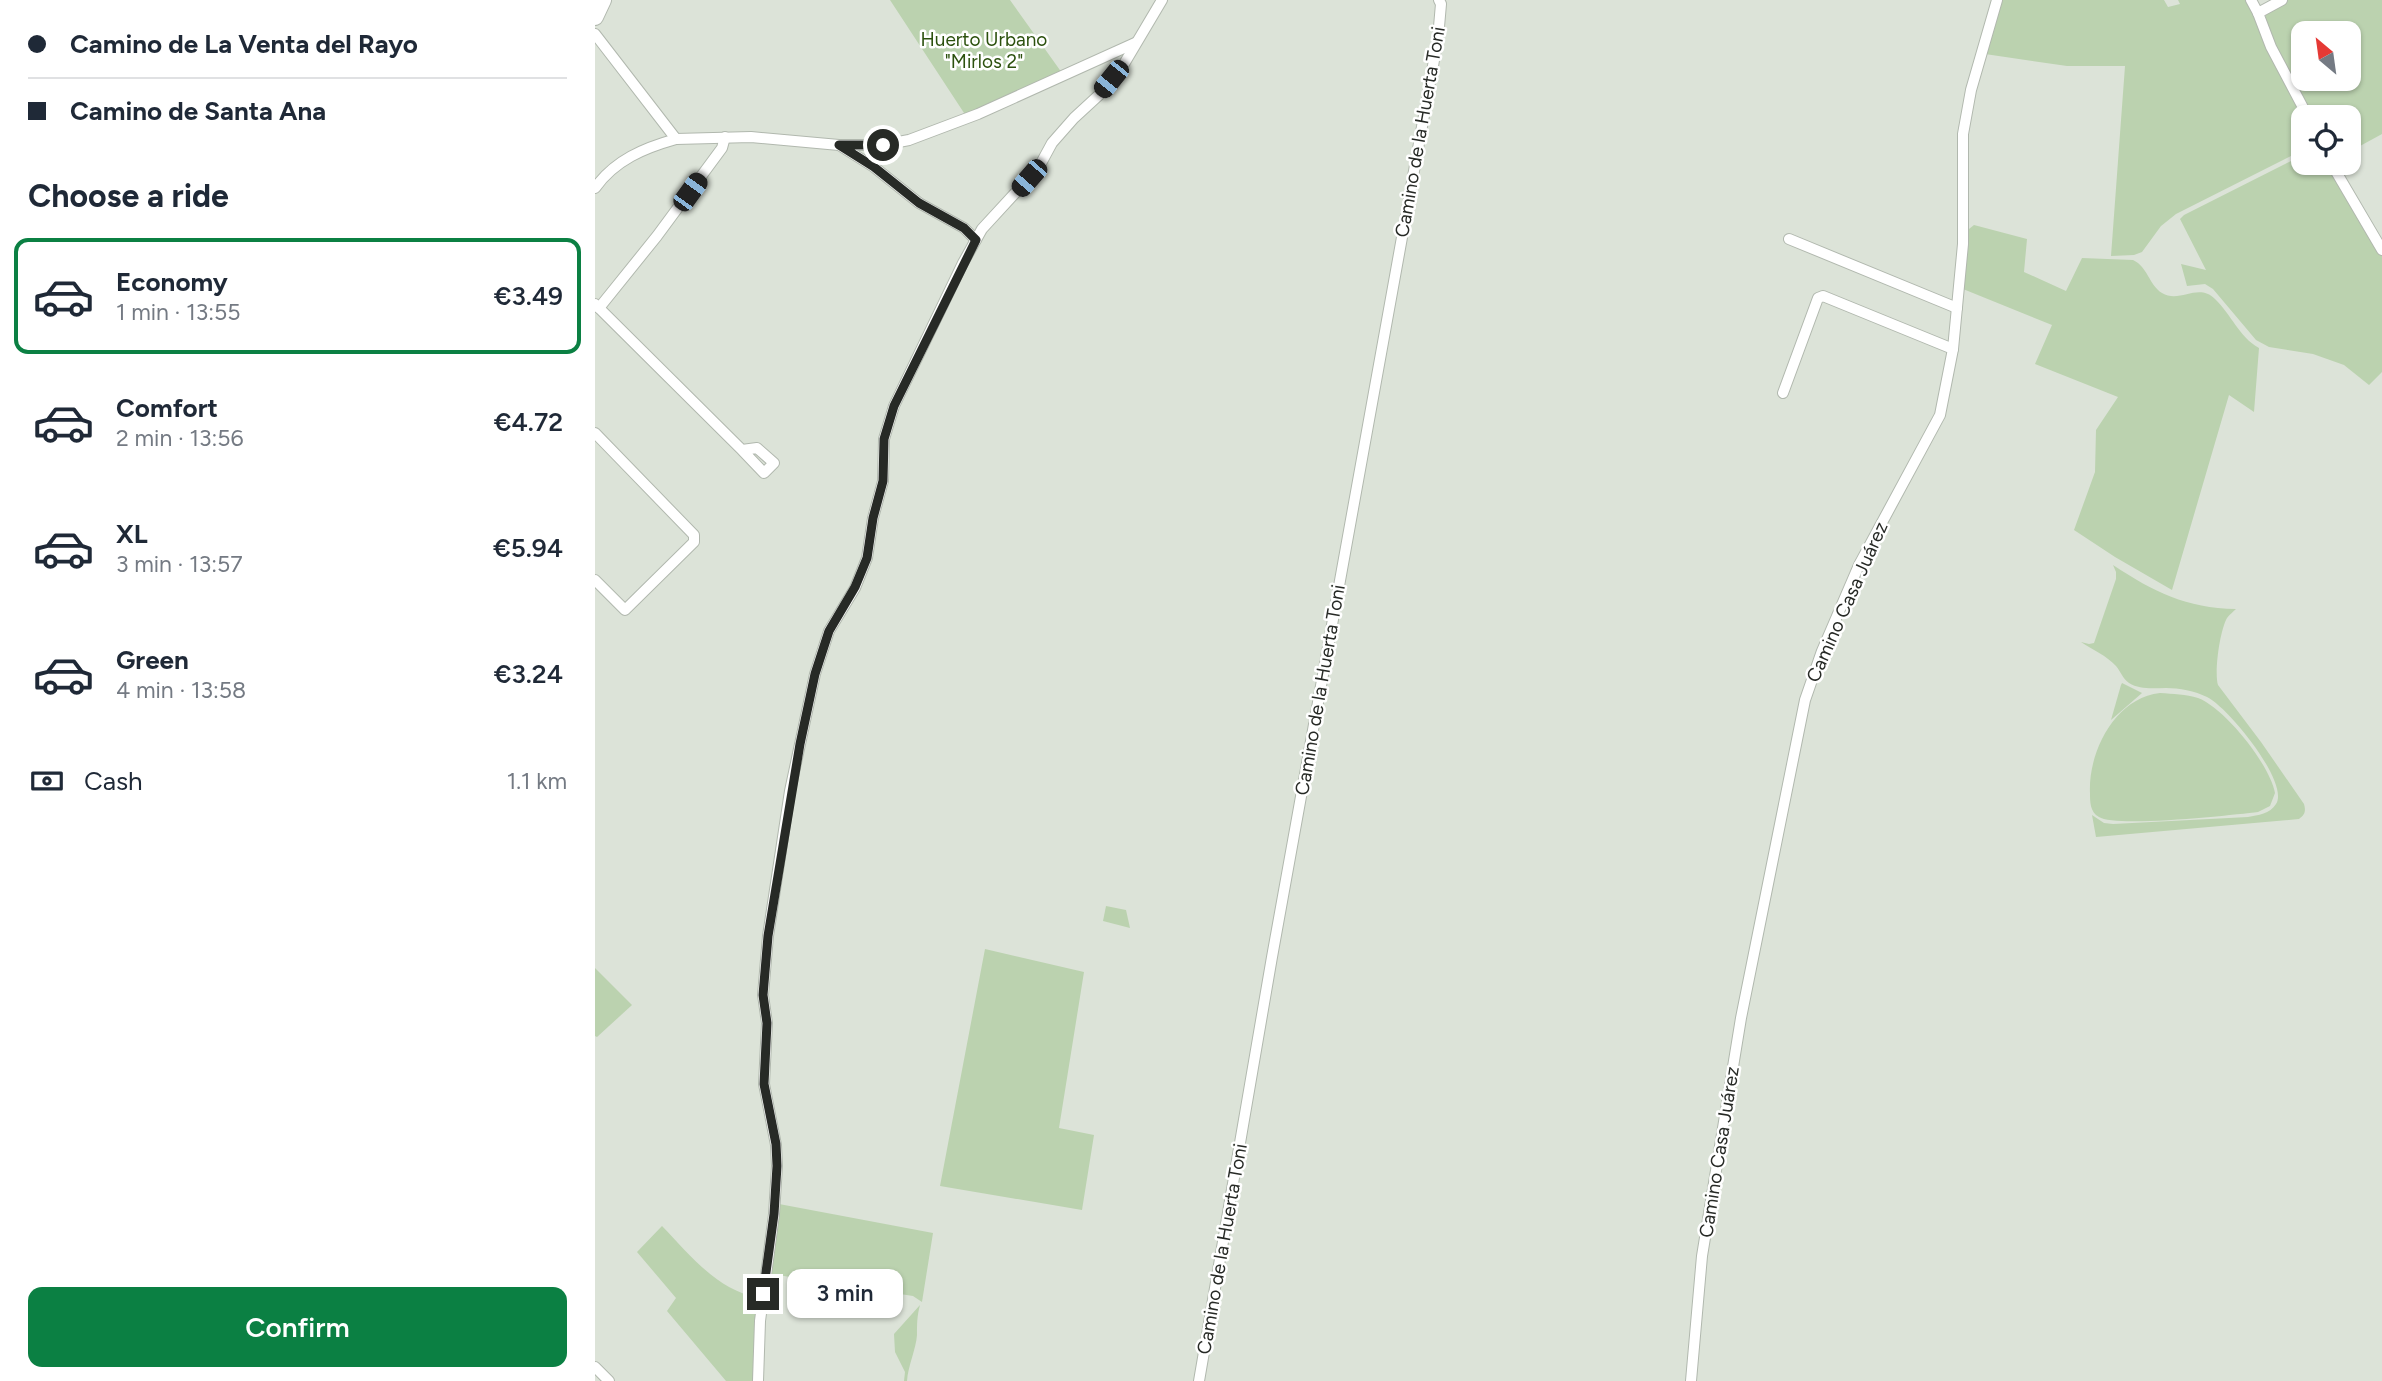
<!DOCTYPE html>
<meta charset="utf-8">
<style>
:root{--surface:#fff;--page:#f6f6f7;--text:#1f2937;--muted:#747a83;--line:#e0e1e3;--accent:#0b8043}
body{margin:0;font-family:Figtree,sans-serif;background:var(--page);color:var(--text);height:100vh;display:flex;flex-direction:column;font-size:26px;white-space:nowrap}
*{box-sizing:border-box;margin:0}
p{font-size:23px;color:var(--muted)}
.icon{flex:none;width:38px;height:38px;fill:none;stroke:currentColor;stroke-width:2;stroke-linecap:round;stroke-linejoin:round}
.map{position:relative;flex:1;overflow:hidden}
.side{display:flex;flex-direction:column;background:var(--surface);width:595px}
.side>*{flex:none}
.guide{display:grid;align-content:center;height:154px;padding:0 28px;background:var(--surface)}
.needle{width:46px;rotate:331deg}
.controls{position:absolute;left:1696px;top:21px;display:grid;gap:14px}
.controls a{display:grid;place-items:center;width:70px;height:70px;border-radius:14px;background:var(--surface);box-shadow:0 2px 5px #0004;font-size:35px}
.end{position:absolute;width:32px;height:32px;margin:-16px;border:9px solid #272a26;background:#fff;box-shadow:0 0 0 4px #fff}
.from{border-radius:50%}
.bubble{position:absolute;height:49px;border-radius:14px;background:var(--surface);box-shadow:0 2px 5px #0004;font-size:23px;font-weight:600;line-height:49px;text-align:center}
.car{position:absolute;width:21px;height:42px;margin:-21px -10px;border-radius:9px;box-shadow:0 0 5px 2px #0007;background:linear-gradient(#222 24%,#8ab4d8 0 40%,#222 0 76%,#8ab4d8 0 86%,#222 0)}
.guide b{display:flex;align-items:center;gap:24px;height:66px;font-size:26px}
.guide b+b{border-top:2px solid var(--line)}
.guide i{width:18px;height:18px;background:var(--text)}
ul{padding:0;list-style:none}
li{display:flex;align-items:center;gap:21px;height:116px;margin:0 14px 10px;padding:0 14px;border:4px solid transparent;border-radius:14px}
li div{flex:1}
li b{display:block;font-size:26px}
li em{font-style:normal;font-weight:600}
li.active{border-color:var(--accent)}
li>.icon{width:63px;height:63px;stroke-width:1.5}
h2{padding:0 28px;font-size:32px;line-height:84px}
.pay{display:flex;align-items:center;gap:18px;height:77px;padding:0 28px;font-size:26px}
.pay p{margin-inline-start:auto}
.cta{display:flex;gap:14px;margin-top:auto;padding:14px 28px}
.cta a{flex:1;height:80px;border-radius:14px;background:var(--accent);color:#fff;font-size:28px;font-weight:600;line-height:80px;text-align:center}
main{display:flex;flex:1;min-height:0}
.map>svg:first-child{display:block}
.green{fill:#bbd2af;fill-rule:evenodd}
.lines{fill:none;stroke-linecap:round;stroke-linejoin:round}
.minor-casing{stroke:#b1b8ae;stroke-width:12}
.trunk-casing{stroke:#b1b8ae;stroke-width:18}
.minor{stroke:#fff;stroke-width:10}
.trunk{stroke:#fff;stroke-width:16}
.route{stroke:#272a26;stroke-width:9}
.labels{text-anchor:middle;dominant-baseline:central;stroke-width:5;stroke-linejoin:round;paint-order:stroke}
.park-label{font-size:19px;fill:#2c510e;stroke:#fff}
.street-label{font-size:19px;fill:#272a26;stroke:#fff}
</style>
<main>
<section class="side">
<div class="guide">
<b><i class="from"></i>Camino de La Venta del Rayo</b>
<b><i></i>Camino de Santa Ana</b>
</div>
<h2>Choose a ride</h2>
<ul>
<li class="active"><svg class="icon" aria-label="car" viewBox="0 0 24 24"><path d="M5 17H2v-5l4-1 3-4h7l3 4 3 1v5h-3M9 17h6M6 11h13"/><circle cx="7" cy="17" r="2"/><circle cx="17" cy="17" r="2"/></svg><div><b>Economy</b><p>1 min · 13:55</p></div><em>€3.49</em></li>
<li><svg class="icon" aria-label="car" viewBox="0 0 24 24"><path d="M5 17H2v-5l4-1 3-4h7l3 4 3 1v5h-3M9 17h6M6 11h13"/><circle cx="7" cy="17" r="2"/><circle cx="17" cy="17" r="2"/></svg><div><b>Comfort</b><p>2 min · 13:56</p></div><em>€4.72</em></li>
<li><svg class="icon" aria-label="car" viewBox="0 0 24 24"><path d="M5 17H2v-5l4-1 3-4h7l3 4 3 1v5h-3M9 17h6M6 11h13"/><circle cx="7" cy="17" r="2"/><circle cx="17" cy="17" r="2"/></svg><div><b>XL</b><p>3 min · 13:57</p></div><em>€5.94</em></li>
<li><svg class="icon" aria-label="car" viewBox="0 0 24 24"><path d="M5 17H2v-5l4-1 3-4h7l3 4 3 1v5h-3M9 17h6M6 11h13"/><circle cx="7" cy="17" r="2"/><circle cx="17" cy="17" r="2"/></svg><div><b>Green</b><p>4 min · 13:58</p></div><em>€3.24</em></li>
</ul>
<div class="pay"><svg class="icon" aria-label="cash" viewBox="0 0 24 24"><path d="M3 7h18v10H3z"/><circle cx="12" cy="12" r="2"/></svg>Cash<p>1.1 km</p></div>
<div class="cta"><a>Confirm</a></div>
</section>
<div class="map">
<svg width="1787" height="1381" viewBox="0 0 1787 1381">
<rect width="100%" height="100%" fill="#dce3d8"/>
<g class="green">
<polygon points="295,0 415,0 467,73 410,96 371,116"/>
<polygon points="1406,0 1569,0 1573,7 1585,4 1583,0 1650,0 1661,16 1660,18 1665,32 1708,117 1708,150 1581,214 1566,226 1547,252 1539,255 1516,256 1530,66 1472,66 1390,54"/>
<path d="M 1692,0 L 1787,0 L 1787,134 L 1754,152 L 1754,117 L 1716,117 L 1669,24 L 1672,11 ZM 1708,33 L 1754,33 L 1754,79 L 1708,79 Z"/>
<polygon points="1708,155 1708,163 1733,163 1777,243 1787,256 1787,372 1774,385 1749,365 1718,354 1674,347 1661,340 1618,289 1610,284 1592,286 1586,264 1611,270 1585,219 1589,215"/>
<path d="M 1379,225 L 1432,239 L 1429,272 L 1471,291 L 1487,258 L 1538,260 C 1553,267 1554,285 1567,293 C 1585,304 1603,282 1620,299 C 1636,314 1644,337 1664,348 L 1659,412 L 1634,395 L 1577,590 L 1520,557 L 1479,530 L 1500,472 L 1501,430 L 1523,397 L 1440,364 L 1457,325 L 1368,289 L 1374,229 Z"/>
<path d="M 1518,565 C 1559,592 1591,608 1641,609 C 1638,612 1635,614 1632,618 C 1625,630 1619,672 1623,685 L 1666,742 L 1709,804 C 1711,811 1710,815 1704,819 L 1501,837 L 1497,815 L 1509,823 L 1518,824 L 1653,817 C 1663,815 1675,814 1681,804 C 1695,783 1633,707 1612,697 C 1600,691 1584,688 1571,688 C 1559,688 1545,690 1534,683 C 1528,679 1526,672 1521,666 C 1512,656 1498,650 1486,642 L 1494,644 L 1499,643 L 1521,579 L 1521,572 Z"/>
<polygon points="1527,683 1547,693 1516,720 1526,685"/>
<path d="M 1565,693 C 1578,694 1591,694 1603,698 C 1630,708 1675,765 1680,793 L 1675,806 L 1663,812 C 1638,815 1520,828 1504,817 C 1495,812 1495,802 1495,793 C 1493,752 1520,698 1565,693 Z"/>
<polygon points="511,906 531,910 535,928 508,921"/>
<polygon points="390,949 489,972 464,1128 499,1135 487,1210 345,1186"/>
<polygon points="0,968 37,1005 2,1037 0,1036"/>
<polygon points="184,1204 338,1233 327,1302 318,1296 176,1274"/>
<path d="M 67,1226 C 95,1255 121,1289 163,1298 L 159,1381 L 131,1381 L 72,1311 L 81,1298 L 42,1252 Z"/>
<path d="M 325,1305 C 322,1316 322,1324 322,1335 C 321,1349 313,1366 312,1381 L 309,1381 L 310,1372 L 300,1352 L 299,1334 Z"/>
</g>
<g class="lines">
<defs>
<g id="minor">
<polyline points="1656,0 1663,13 1676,47 1713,117"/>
<polyline points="1663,13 1687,0"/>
<polyline points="0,34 81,139 156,137 244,145 288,145 314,140 383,114 540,43"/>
<polyline points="244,145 279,167 324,203 369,228 381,240"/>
<polyline points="1736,163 1787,250"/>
<path d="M 0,188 C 20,160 49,148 81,139"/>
<polyline points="1194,239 1362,308"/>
<polyline points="0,304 147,450 169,473 179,463 162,448 147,450"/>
<polyline points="4,308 62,236 127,148 130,137"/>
<polyline points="1188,393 1223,298 1228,296 1358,349"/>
<polyline points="0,433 99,535 99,542 30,610 0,580"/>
<polyline points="0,1367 14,1381"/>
<polyline points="163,1381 165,1321 179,1214 182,1166 181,1145 169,1084 172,1023 168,995 173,936 195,791 220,674 234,631 260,588 272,558 278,518 288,481 289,439 299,406 368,263 387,229 444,167 457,143 479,118 504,95 529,64 567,0"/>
<polyline points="604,1381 677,957 843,38 846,4 844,0"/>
<polyline points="1096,1381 1107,1256 1146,1018 1210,700 1227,651 1264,565 1345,415 1358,349 1368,244 1368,134 1376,90 1402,0"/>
</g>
<polyline id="trunk" points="0,17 8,0"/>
</defs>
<use href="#minor" class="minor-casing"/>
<use href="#trunk" class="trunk-casing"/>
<use href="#minor" class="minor"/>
<use href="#trunk" class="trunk"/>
</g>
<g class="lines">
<polyline class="route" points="168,1294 179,1214 182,1166 181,1144 169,1084 172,1023 168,995 173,936 205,744 220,674 234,631 260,587 272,558 278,518 288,481 289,439 299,406 381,240 369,228 324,203 279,167 244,145 288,145"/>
</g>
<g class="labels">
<g class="park-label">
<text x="389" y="39">Huerto Urbano<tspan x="389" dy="22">"Mirlos 2"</tspan></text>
</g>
<g class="street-label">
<text transform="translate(825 132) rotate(-80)">Camino de la Huerta Toni</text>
<text transform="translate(1252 602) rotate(-66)">Camino Casa Juárez</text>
<text transform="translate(725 690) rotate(-80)">Camino de la Huerta Toni</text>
<text transform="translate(1124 1152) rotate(-81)">Camino Casa Juárez</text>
<text transform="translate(627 1249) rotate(-80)">Camino de la Huerta Toni</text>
</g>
</g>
</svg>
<div class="controls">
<a><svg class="needle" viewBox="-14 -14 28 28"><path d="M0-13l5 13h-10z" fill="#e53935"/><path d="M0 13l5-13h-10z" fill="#747a83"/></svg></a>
<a><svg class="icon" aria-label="locate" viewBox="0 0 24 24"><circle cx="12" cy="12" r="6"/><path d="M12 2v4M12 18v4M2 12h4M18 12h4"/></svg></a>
</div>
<i class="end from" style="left:288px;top:145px"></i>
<i class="end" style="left:168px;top:1294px"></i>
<div class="bubble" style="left:192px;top:1269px;width:116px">3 min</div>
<i class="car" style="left:516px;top:79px;rotate:219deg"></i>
<i class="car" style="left:434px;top:178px;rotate:221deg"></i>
<i class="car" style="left:95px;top:192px;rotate:36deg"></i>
</div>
</main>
